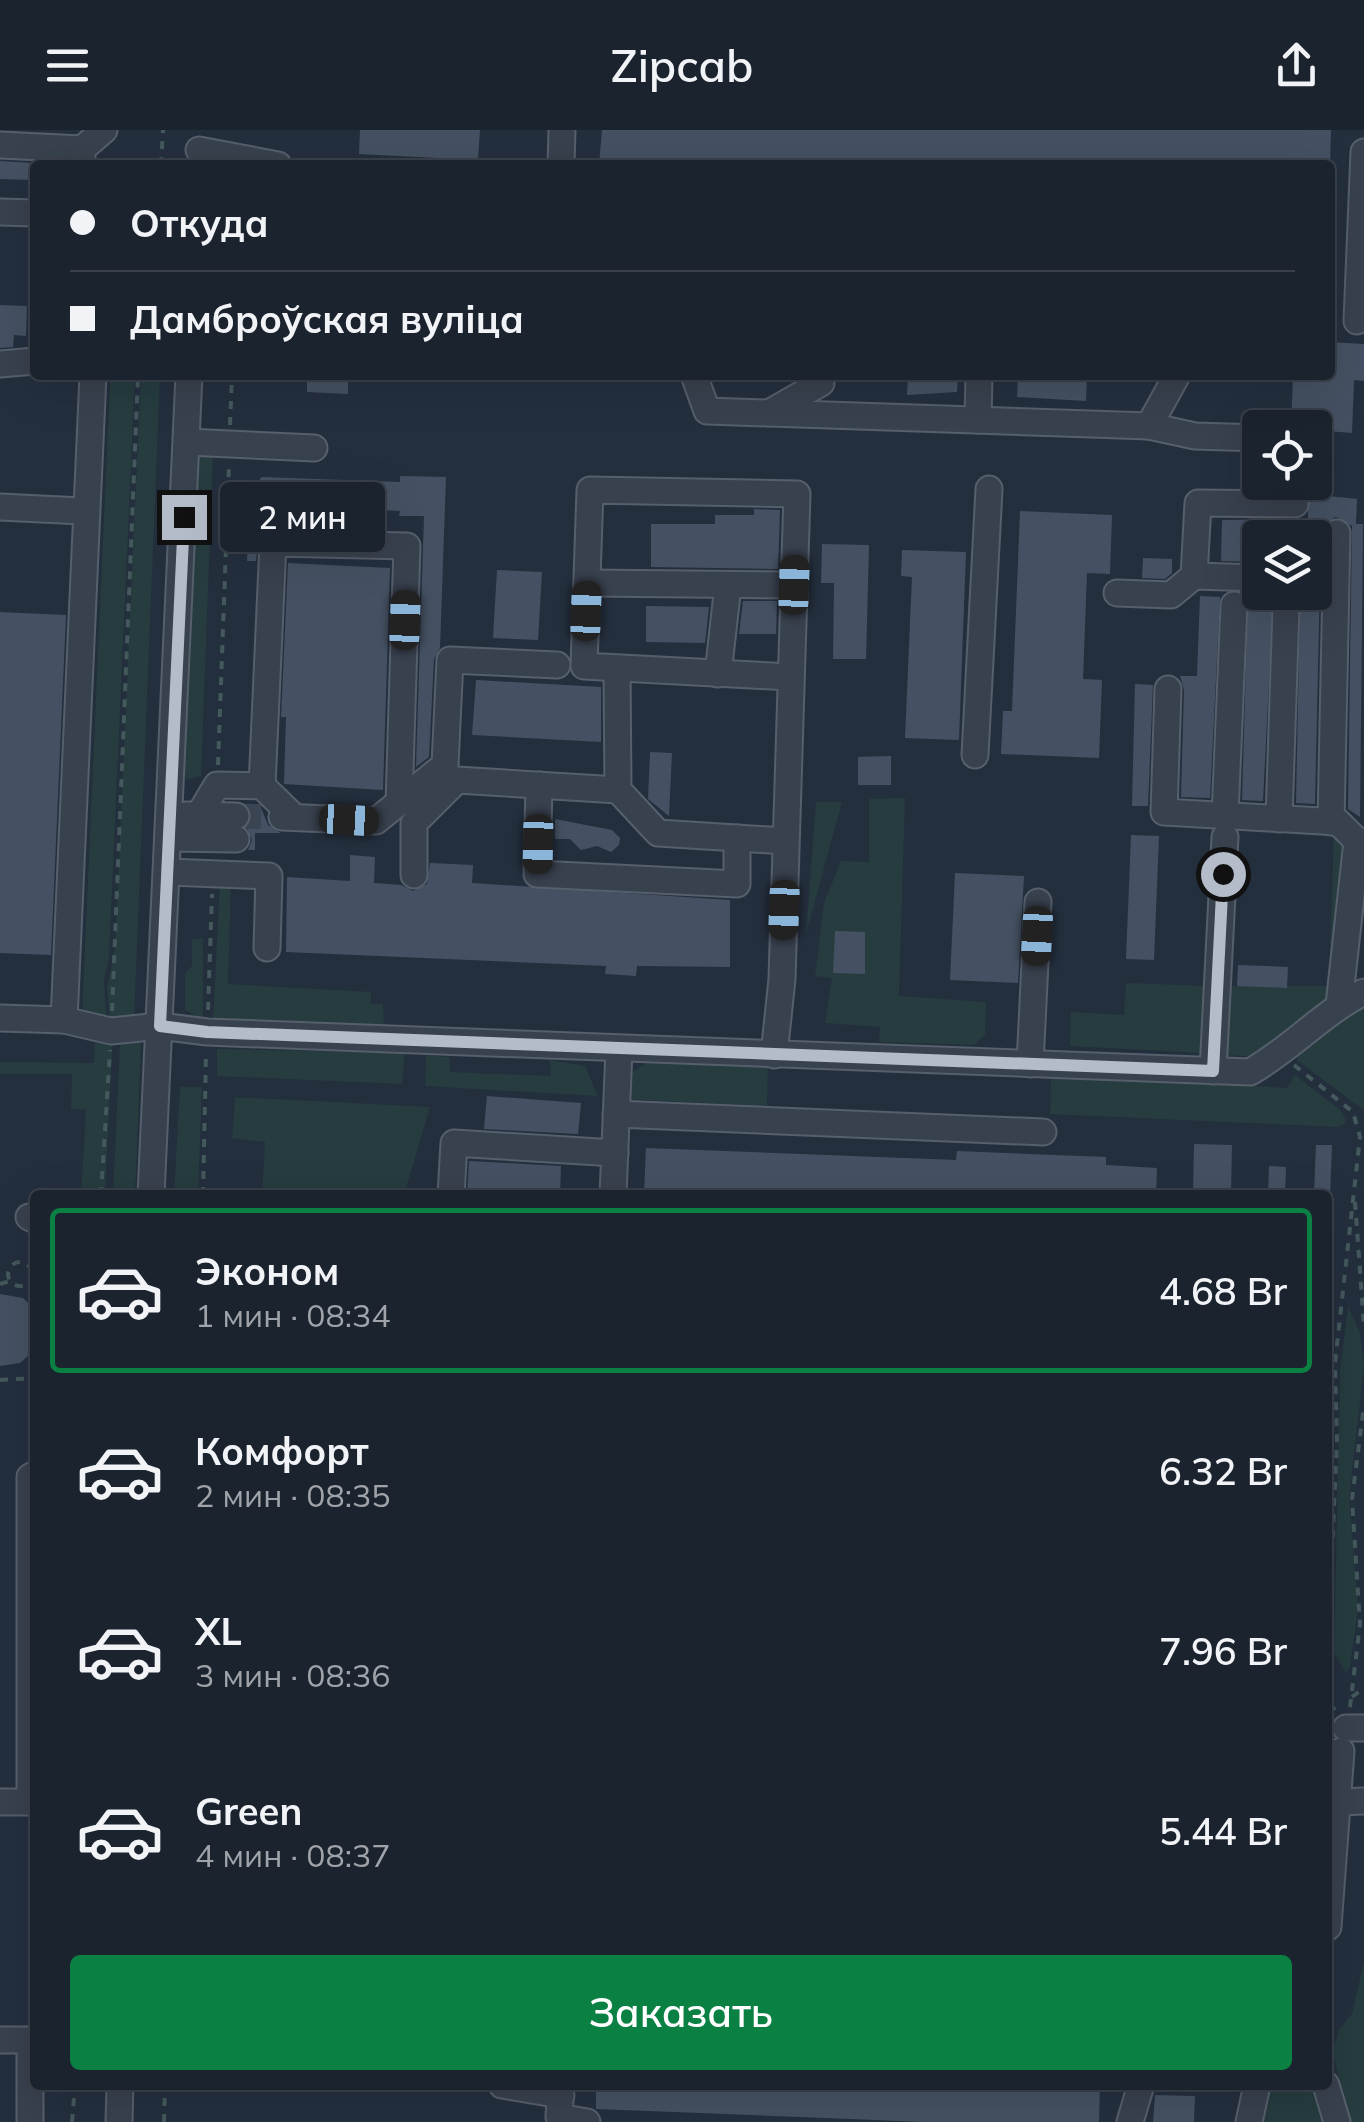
<!DOCTYPE html>
<html lang="ru">
<meta charset="utf-8">
<style>
:root{--surface:#1b232e;--page:#282f3a;--text:#f1f3f6;--muted:#a0a4aa;--line:#39404a;--accent:#0b8043}
body{margin:0;font-family:Mulish,sans-serif;background:var(--page);color:var(--text);height:100vh;display:flex;flex-direction:column;font-size:38px;white-space:nowrap}
*{box-sizing:border-box;margin:0}
p{font-size:32px;color:var(--muted)}
.icon{flex:none;width:55px;height:55px;fill:none;stroke:currentColor;stroke-width:2;stroke-linecap:round;stroke-linejoin:round}
.map{position:relative;flex:1;overflow:hidden}
.sheet{position:absolute;left:30px;top:1060px;width:1302px;height:900px;display:flex;flex-direction:column;background:var(--surface);border-radius:10px;box-shadow:0 10px 40px #0002,0 0 0 2px var(--line)}
.sheet>*{flex:none}
.banner{position:absolute;left:30px;top:30px;width:1305px;height:220px;border-radius:10px;box-shadow:0 10px 40px #0002,0 0 0 2px var(--line);display:grid;align-content:center;height:220px;padding:0 40px;background:var(--surface)}
.controls{position:absolute;left:1242px;top:280px;display:grid;gap:20px}
.controls a{display:grid;place-items:center;width:90px;height:90px;border-radius:10px;background:var(--surface);box-shadow:0 10px 40px #0002,0 0 0 2px var(--line);font-size:50px}
.end{position:absolute;width:45px;height:45px;margin:-22px;border:12px solid #b4bcc9;background:#111;box-shadow:0 0 0 5px #111}
.from{border-radius:50%}
.bubble{position:absolute;height:70px;border-radius:10px;background:var(--surface);box-shadow:0 10px 40px #0002,0 0 0 2px var(--line);font-size:32px;font-weight:600;line-height:70px;text-align:center}
.car{position:absolute;width:30px;height:60px;margin:-30px -15px;border-radius:12px;box-shadow:0 0 8px 2px #0007;background:linear-gradient(#222 24%,#8ab4d8 0 40%,#222 0 76%,#8ab4d8 0 86%,#222 0)}
.banner b{display:flex;align-items:center;gap:35px;height:95px;font-size:38px}
.banner b+b{border-top:2px solid var(--line)}
.banner i{width:25px;height:25px;background:var(--text)}
ul{padding:18px 0 0;list-style:none}
li{display:flex;align-items:center;gap:30px;height:165px;margin:0 20px 15px;padding:0 20px;border:5px solid transparent;border-radius:10px}
li div{flex:1}
li b{display:block;font-size:38px}
li em{font-style:normal;font-weight:600}
li.on{border-color:var(--accent)}
li>.icon{width:90px;height:90px;stroke-width:1.5}
.primary-button{display:flex;gap:20px;margin-top:auto;padding:20px 40px}
.primary-button a{flex:1;height:115px;border-radius:10px;background:var(--accent);color:#fff;font-size:40px;font-weight:600;line-height:115px;text-align:center}
header{display:flex;justify-content:space-between;align-items:center;height:130px;padding:0 40px;background:var(--surface);font-size:45px;font-weight:600}
.map>svg:first-child{display:block}
.green{fill:#263c3f}
.building{fill:#455162}
.lines{fill:none;stroke-linecap:round;stroke-linejoin:round}
.minor-tunnel{stroke:#3a4453;stroke-width:25;stroke-dasharray:25 12;stroke-linecap:butt}
.minor-casing{stroke:#565f6c;stroke-width:29}
.path{stroke:#44595c;stroke-width:4;stroke-dasharray:8 8;stroke-linecap:butt}
.minor{stroke:#38414e;stroke-width:25}
.route{stroke:#b4bcc9;stroke-width:12}
</style>
<header><svg class="icon" aria-label="menu" viewBox="0 0 24 24"><path d="M4 6h16M4 12h16M4 18h16"/></svg>Zipcab<svg class="icon" aria-label="share" viewBox="0 0 24 24"><path d="M12 15V3M7 8l5-5 5 5M5 13v7h14v-7"/></svg></header>
<div class="map">
<svg width="1364" height="1992" viewBox="0 0 1364 1992">
<rect width="100%" height="100%" fill="#242f3e"/>
<g class="green">
<polygon points="106,245 135,245 109,826 104,851 106,887 91,887 83,881 83,861 110,254"/>
<polygon points="141,245 160,245 134,890 141,916 135,1065 113,1065 121,893 113,899 105,1065 81,1065 86,980 71,979 72,944 0,944 0,932 94,933 95,909 110,890 107,858 115,820"/>
<polygon points="199,324 213,325 201,646 187,649 183,644"/>
<polygon points="905,668 899,866 986,872 985,905 974,915 879,912 880,897 825,893 832,848 815,846 824,773 841,731 869,732 869,669"/>
<polygon points="816,672 842,672 806,804"/>
<polygon points="1334,702 1347,706 1333,862 1271,927 1224,925 1225,856 1329,856"/>
<polygon points="220,750 231,751 228,854 371,862 371,874 383,874 384,897 213,892"/>
<polygon points="203,808 203,889 185,880 185,843 192,836 192,809"/>
<polygon points="1126,853 1210,856 1202,923 1070,916 1071,882 1124,885"/>
<polygon points="1364,875 1364,980 1298,931 1296,922 1341,883"/>
<polygon points="217,919 405,923 402,954 217,946"/>
<polygon points="426,925 449,927 450,942 551,946 550,930 585,936 598,966 425,956"/>
<polygon points="648,932 768,935 767,976 624,969 629,944"/>
<polygon points="1057,943 1287,958 1295,945 1340,980 1347,992 1339,997 1050,984 1051,950"/>
<polygon points="180,957 202,957 198,1065 174,1065"/>
<polygon points="235,967 430,977 404,1065 262,1065 265,1012 232,1008"/>
<polygon points="1348,1176 1360,1204 1364,1235 1349,1368 1358,1478 1350,1537 1346,1543 1334,1523 1340,1241"/>
<polygon points="1364,1832 1364,1992 1351,1992 1332,1921 1340,1898 1352,1884"/>
<polygon points="1267,1955 1320,1955 1330,1992 1261,1992"/>
</g>
<g class="building">
<polygon points="360,0 480,0 478,30 359,24"/>
<polygon points="602,0 1331,0 1330,35 599,35"/>
<polygon points="0,31 51,34 51,35 35,35 35,50 0,49"/>
<polygon points="0,175 27,176 26,206 14,205 13,217 0,218"/>
<polygon points="1330,212 1364,214 1364,251 1354,250 1352,303 1291,298 1293,245 1330,245"/>
<polygon points="307,245 348,245 348,264 307,262"/>
<polygon points="908,245 958,245 957,262 907,265"/>
<polygon points="1018,245 1087,245 1086,271 1017,267"/>
<polygon points="400,346 446,347 440,518 434,529 429,627 416,637 424,386 399,386 400,381 268,374 267,398 259,405 256,431 247,431 251,359 262,347 400,352"/>
<polygon points="1308,364 1357,369 1356,394 1363,394 1360,687 1348,679 1352,396 1336,387 1324,394 1321,403 1315,674 1296,673 1300,471 1307,471 1307,462 1315,462 1315,408 1260,408 1260,432 1221,431 1222,390 1308,389"/>
<polygon points="754,379 780,380 778,439 651,437 651,394 715,394 715,385 754,385"/>
<polygon points="1020,381 1112,385 1110,444 1087,443 1083,549 1102,550 1099,628 1001,624 1003,581 1012,581"/>
<polygon points="822,414 869,415 866,529 833,529 834,453 821,453"/>
<polygon points="902,420 966,422 959,610 905,608 912,447 901,446"/>
<polygon points="1143,428 1172,429 1172,443 1165,449 1142,448"/>
<polygon points="288,433 390,438 383,660 284,654 286,587 281,587"/>
<polygon points="497,440 542,442 538,510 493,508"/>
<polygon points="1200,466 1220,467 1210,668 1181,667 1184,560 1180,546 1197,546"/>
<polygon points="1248,468 1273,469 1263,671 1242,670"/>
<polygon points="743,471 777,471 776,504 739,504"/>
<polygon points="646,476 709,477 705,513 646,512"/>
<polygon points="0,482 66,485 51,825 0,823"/>
<polygon points="476,550 601,557 601,612 472,605"/>
<polygon points="1135,554 1153,555 1148,676 1132,676"/>
<polygon points="650,622 672,623 669,686 648,669"/>
<polygon points="891,626 891,655 858,655 858,627"/>
<polygon points="250,678 261,678 268,695 281,703 255,703 255,720 248,720 252,710 247,698 252,687"/>
<polygon points="555,689 612,700 620,708 619,715 611,722 597,716 581,720 570,709 555,709"/>
<polygon points="1131,705 1159,706 1154,830 1126,829"/>
<polygon points="350,725 375,727 374,753 401,755 413,761 427,754 430,733 473,735 472,753 730,770 730,837 637,836 636,846 605,844 606,836 286,822 287,747 350,751"/>
<polygon points="955,743 1024,746 1018,853 950,850"/>
<polygon points="835,801 865,802 865,844 833,843"/>
<polygon points="1238,835 1288,837 1287,858 1237,856"/>
<polygon points="487,966 581,973 578,1004 484,999"/>
<polygon points="1194,1014 1232,1015 1231,1065 1193,1065"/>
<polygon points="1316,1015 1332,1015 1330,1065 1314,1065"/>
<polygon points="646,1018 956,1030 957,1021 1106,1027 1106,1035 1157,1038 1156,1065 644,1065"/>
<polygon points="469,1031 561,1036 560,1065 467,1065"/>
<polygon points="1269,1036 1286,1037 1285,1065 1268,1065"/>
<polygon points="0,1164 23,1168 35,1179 35,1220 20,1233 0,1236"/>
<polygon points="596,1955 1100,1955 1099,1992 926,1992 596,1979"/>
<polygon points="1155,1965 1195,1966 1194,1992 1153,1992"/>
</g>
<g class="lines">
<polyline class="minor-tunnel" points="236,686 282,687"/>
<defs>
<g id="minor">
<polyline points="0,15 82,19"/>
<polyline points="199,20 278,35"/>
<polyline points="82,35 82,19 104,0"/>
<polyline points="561,35 562,0"/>
<polyline points="0,82 35,83"/>
<polyline points="1357,191 1364,22"/>
<polyline points="0,234 35,231"/>
<polyline points="694,245 707,281 1149,296 1177,245"/>
<polyline points="769,283 821,253"/>
<polyline points="978,290 979,245"/>
<polyline points="1149,296 1195,306 1260,308"/>
<polyline points="187,312 314,318"/>
<polyline points="0,377 82,381"/>
<polyline points="1194,446 1260,448"/>
<polyline points="587,453 794,455"/>
<polyline points="1117,463 1171,465 1194,446 1198,373 1295,374"/>
<polyline points="617,540 618,660 658,703 785,711"/>
<polyline points="718,544 728,455"/>
<polyline points="1168,559 1164,682 1338,692 1357,711"/>
<polyline points="975,625 989,359"/>
<polyline points="539,655 537,744 737,754 737,708"/>
<polyline points="262,656 273,413 407,416 399,673"/>
<polyline points="186,685 236,686"/>
<polyline points="199,685 217,655 262,656 294,687"/>
<polyline points="1225,686 1234,475"/>
<polyline points="282,687 376,691 445,635 450,530 557,535"/>
<polyline points="1279,689 1286,478"/>
<polyline points="1331,692 1337,403"/>
<polyline points="169,708 236,709"/>
<polyline points="168,742 269,746 267,818"/>
<polyline points="414,745 414,693 457,650 618,660"/>
<polyline points="1339,875 1357,711 1364,712"/>
<path d="M 0,888 L 64,890 L 111,901 L 160,896 L 207,902 L 1250,942 C 1291,919 1322,883 1364,862"/>
<polyline points="64,890 93,245"/>
<polyline points="774,925 782,849 797,364 590,360 584,536 790,547"/>
<polyline points="1030,934 1038,772"/>
<polyline points="1213,941 1225,707"/>
<polyline points="616,984 1043,1002"/>
<polyline points="151,1065 189,245"/>
<polyline points="451,1065 454,1013 615,1023"/>
<polyline points="613,1065 619,919"/>
<polyline points="29,1087 35,1090"/>
<polyline points="1346,1598 1364,1598"/>
<polyline points="0,1672 35,1672"/>
<polyline points="30,1672 30,1347 35,1344"/>
<polyline points="1339,1672 1364,1671"/>
<polyline points="1328,1797 1341,1621"/>
<polyline points="0,1910 35,1910"/>
<polyline points="502,1955 561,1965"/>
<polyline points="561,1955 559,1987 587,1992"/>
<polyline points="1326,1955 1337,1992"/>
<polyline points="30,1992 30,1910"/>
<polyline points="119,1992 120,1955"/>
<polyline points="1130,1992 1141,1955"/>
<polyline points="1249,1992 1257,1955"/>
</g>
</defs>
<use href="#minor" class="minor-casing"/>
<g class="path">
<polyline points="161,35 163,0"/>
<polyline points="230,295 232,245"/>
<polyline points="218,635 229,335"/>
<polyline points="208,880 212,764"/>
<polyline points="112,881 138,245"/>
<polyline points="1294,935 1353,982 1360,1007 1335,1233 1337,1312 1328,1510"/>
<polyline points="101,1065 110,920"/>
<polyline points="203,1065 206,924"/>
<polyline points="1355,1072 1364,1196"/>
<circle cx="20" cy="1144" r="12"/>
<polyline points="0,1154 10,1151"/>
<polyline points="0,1250 35,1248"/>
<polyline points="1328,1542 1329,1572 1336,1582"/>
<polyline points="1352,1567 1364,1558"/>
<polyline points="1350,1577 1360,1494 1352,1369 1364,1275"/>
<polyline points="72,1992 75,1955"/>
<polyline points="164,1992 165,1955"/>
</g>
<use href="#minor" class="minor"/>
</g>
<g class="lines">
<polyline class="route" points="184,387 160,896 207,902 1213,941 1223,744"/>
</g>
</svg>
<div class="controls">
<a><svg class="icon" aria-label="locate" viewBox="0 0 24 24"><circle cx="12" cy="12" r="6"/><path d="M12 2v4M12 18v4M2 12h4M18 12h4"/></svg></a>
<a><svg class="icon" aria-label="layers" viewBox="0 0 24 24"><path d="M12 4l9 5-9 5-9-5zM3 14l9 5 9-5"/></svg></a>
</div>
<i class="end from" style="left:1223px;top:744px"></i>
<i class="end" style="left:184px;top:387px"></i>
<div class="bubble" style="left:220px;top:352px;width:165px">2 мин</div>
<i class="car" style="left:794px;top:455px;rotate:2deg"></i>
<i class="car" style="left:586px;top:481px;rotate:2deg"></i>
<i class="car" style="left:405px;top:490px;rotate:2deg"></i>
<i class="car" style="left:349px;top:690px;rotate:93deg"></i>
<i class="car" style="left:538px;top:714px;rotate:181deg"></i>
<i class="car" style="left:784px;top:780px;rotate:182deg"></i>
<i class="car" style="left:1037px;top:806px;rotate:183deg"></i>
<div class="banner">
<b><i class="from"></i>Откуда</b>
<b><i></i>Дамброўская вуліца</b>
</div>
<section class="sheet">
<ul>
<li class="on"><svg class="icon" aria-label="car" viewBox="0 0 24 24"><path d="M5 17H2v-5l4-1 3-4h7l3 4 3 1v5h-3M9 17h6M6 11h13"/><circle cx="7" cy="17" r="2"/><circle cx="17" cy="17" r="2"/></svg><div><b>Эконом</b><p>1 мин · 08:34</p></div><em>4.68 Br</em></li>
<li><svg class="icon" aria-label="car" viewBox="0 0 24 24"><path d="M5 17H2v-5l4-1 3-4h7l3 4 3 1v5h-3M9 17h6M6 11h13"/><circle cx="7" cy="17" r="2"/><circle cx="17" cy="17" r="2"/></svg><div><b>Комфорт</b><p>2 мин · 08:35</p></div><em>6.32 Br</em></li>
<li><svg class="icon" aria-label="car" viewBox="0 0 24 24"><path d="M5 17H2v-5l4-1 3-4h7l3 4 3 1v5h-3M9 17h6M6 11h13"/><circle cx="7" cy="17" r="2"/><circle cx="17" cy="17" r="2"/></svg><div><b>XL</b><p>3 мин · 08:36</p></div><em>7.96 Br</em></li>
<li><svg class="icon" aria-label="car" viewBox="0 0 24 24"><path d="M5 17H2v-5l4-1 3-4h7l3 4 3 1v5h-3M9 17h6M6 11h13"/><circle cx="7" cy="17" r="2"/><circle cx="17" cy="17" r="2"/></svg><div><b>Green</b><p>4 мин · 08:37</p></div><em>5.44 Br</em></li>
</ul>
<div class="primary-button"><a>Заказать</a></div>
</section>
</div>
